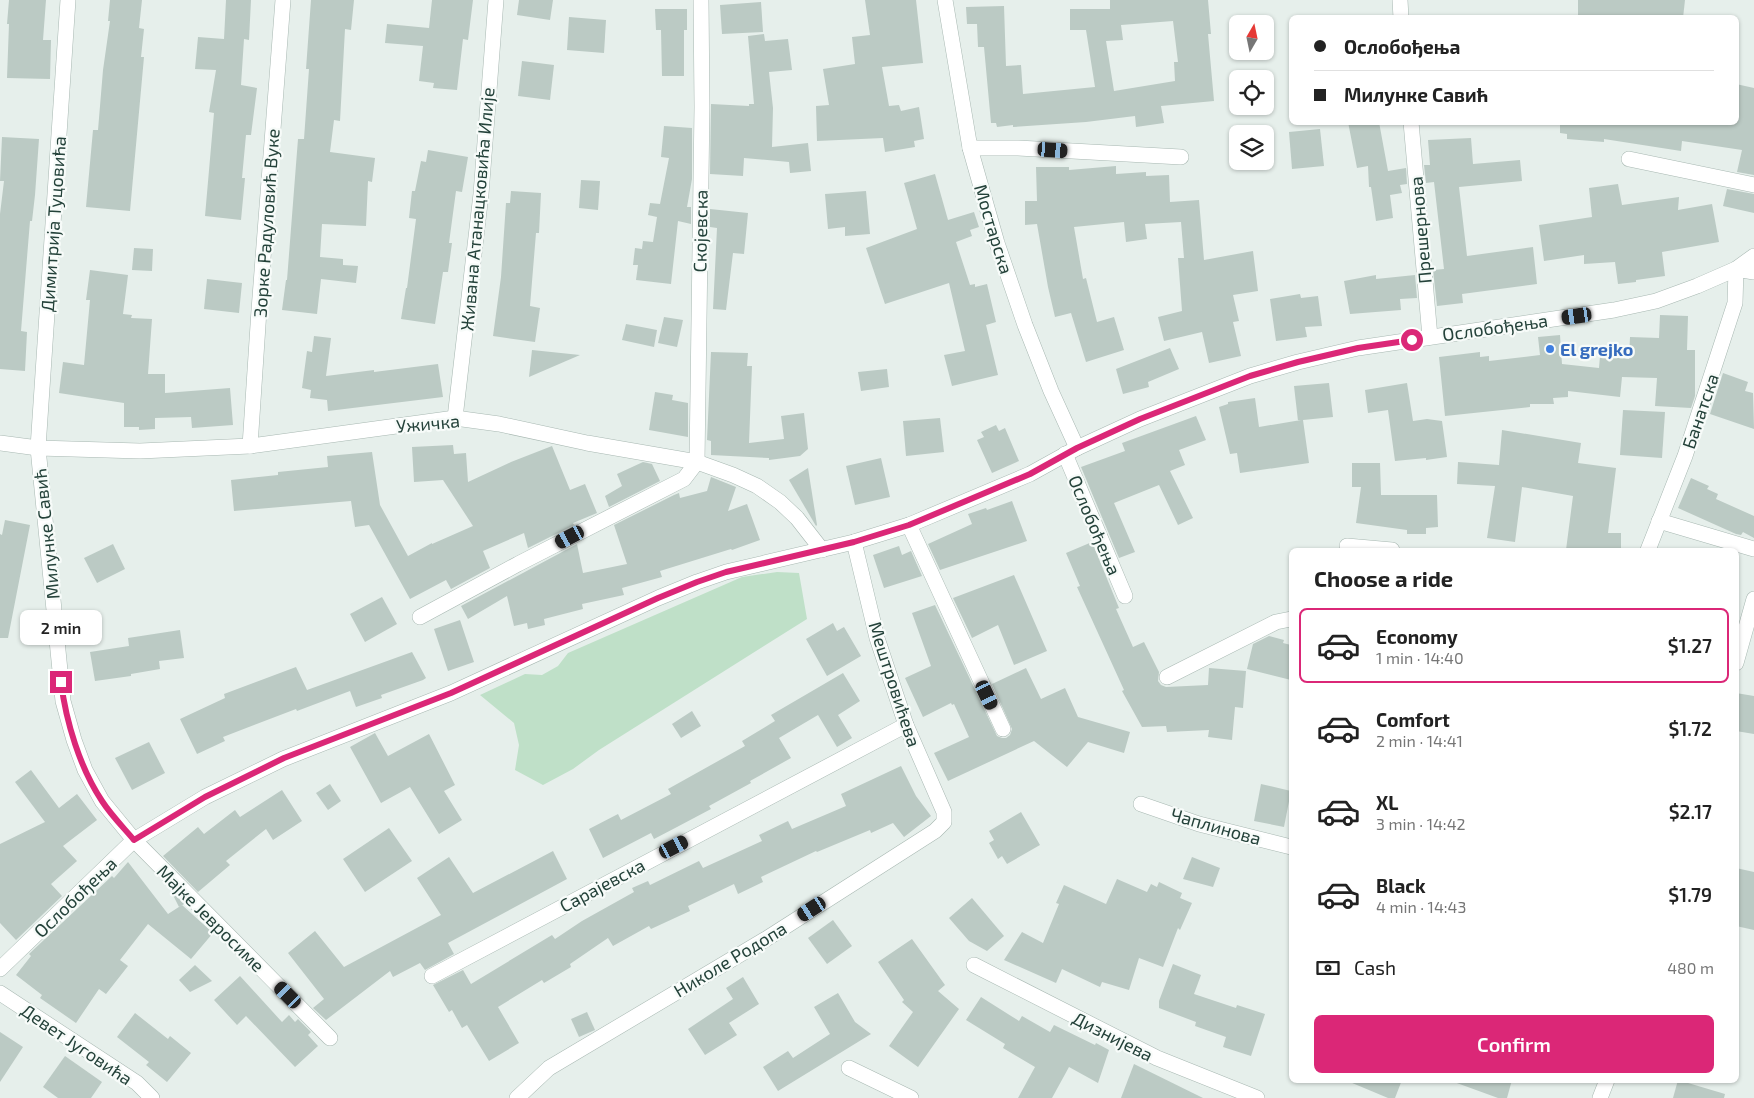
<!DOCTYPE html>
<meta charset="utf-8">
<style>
:root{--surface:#fff;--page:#f2f2f2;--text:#222;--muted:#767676;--line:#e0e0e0;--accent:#db2777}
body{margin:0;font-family:"Exo 2",sans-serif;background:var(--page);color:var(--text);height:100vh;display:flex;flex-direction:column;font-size:19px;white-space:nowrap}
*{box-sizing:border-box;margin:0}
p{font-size:16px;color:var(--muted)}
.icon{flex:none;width:28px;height:28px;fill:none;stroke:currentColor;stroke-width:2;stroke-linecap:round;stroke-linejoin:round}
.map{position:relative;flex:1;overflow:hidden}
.sheet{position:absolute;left:1289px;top:548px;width:450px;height:535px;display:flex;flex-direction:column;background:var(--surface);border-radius:8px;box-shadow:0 1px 4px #0004}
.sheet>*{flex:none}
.hud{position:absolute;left:1289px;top:15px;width:450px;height:110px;border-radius:8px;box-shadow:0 1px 4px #0004;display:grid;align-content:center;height:110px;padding:0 25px;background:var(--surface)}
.needle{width:32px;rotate:9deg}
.buttons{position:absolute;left:1229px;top:15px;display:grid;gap:10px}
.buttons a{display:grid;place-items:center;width:45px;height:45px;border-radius:8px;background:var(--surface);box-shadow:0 1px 4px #0004;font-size:25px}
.end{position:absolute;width:22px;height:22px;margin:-11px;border:6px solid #db2777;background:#fff;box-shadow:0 0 0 2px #fff}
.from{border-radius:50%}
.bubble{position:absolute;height:35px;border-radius:8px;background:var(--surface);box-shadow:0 1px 4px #0004;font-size:16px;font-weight:600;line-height:35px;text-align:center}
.car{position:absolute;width:15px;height:30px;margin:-15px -8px;border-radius:6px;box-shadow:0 0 4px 1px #0007;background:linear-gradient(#222 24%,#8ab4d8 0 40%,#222 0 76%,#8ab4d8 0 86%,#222 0)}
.hud b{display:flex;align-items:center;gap:18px;height:48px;font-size:19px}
.hud b+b{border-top:1px solid var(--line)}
.hud i{width:12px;height:12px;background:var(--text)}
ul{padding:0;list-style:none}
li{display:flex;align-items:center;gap:15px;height:75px;margin:0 10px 8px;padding:0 15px;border:2px solid transparent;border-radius:8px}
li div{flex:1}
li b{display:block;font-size:19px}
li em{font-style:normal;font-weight:600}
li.current{border-color:var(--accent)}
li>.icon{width:45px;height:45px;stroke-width:1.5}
h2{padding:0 25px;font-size:22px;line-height:60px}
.pay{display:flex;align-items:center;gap:12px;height:55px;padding:0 25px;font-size:19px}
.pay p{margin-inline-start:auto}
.primary-button{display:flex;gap:10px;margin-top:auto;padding:10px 25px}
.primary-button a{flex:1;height:58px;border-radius:8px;background:var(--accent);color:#fff;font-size:20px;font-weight:600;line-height:58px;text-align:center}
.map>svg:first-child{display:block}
.green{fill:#bfe0c8}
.building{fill:#bbcac4;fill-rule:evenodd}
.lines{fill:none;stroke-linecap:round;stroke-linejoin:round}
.minor-casing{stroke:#a8b8b2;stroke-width:16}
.minor{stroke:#fff;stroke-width:15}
.route{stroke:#db2777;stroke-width:6}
.shop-dot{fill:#3f7fe0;stroke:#f7fbf9;stroke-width:2}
.labels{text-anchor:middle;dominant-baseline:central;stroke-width:4.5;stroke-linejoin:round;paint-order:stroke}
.street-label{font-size:18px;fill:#24423a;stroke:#f7fbf9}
.shop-label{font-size:18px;font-weight:bold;fill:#366cbe;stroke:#f7fbf9;text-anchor:start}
</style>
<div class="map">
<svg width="1754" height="1098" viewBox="0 0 1754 1098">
<rect width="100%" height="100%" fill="#e6efeb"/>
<polygon class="green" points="777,572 799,573 807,619 599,750 573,769 543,785 515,770 519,745 514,723 480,695 525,674 542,675 558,666 568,653 742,577"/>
<g class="building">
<polygon points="9,0 46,0 43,40 51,40 50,79 7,78 9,24 7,24"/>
<polygon points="110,0 142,0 139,28 144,29 141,57 144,57 130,211 86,207 93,130 98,130 103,70 110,21 108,21"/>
<polygon points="226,0 251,0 249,40 244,39 241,85 257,88 251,135 246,135 242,178 245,178 241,220 205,216 214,113 209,112 216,70 195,69 198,37 224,39"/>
<polygon points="311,0 354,0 351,30 345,29 340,121 334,120 330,152 375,158 372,182 368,181 366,226 322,224 320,257 343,259 343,265 358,266 356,283 321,279 317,314 282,310 286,280 287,280 298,139 304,139 309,69 306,69"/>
<polygon points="432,0 473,0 468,40 463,39 457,90 433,88 434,83 419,81 423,46 385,43 387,24 429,28"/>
<polygon points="519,0 553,0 550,20 517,15"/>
<polygon points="865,0 916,0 923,63 882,67 889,106 899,105 901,111 919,107 924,139 914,141 915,147 885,152 883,138 817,141 816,106 829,105 823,69 855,64 852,37 870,35"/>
<path d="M 1110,0 L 1208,0 L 1211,34 L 1208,34 L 1214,101 L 1161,106 L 1164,123 L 1136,127 L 1135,116 L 1086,122 L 1013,127 L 1013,125 L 997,127 L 996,123 L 991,123 L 984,47 L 978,47 L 977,24 L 967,24 L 966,7 L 1004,6 L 1006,66 L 1021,65 L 1023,94 L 1095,87 L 1086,30 L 1070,30 L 1070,9 L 1110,9 ZM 1173,21 L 1178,62 L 1174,62 L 1175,81 L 1114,91 L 1106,41 L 1123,40 L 1121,25 Z"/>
<polygon points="1578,0 1685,0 1683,18 1578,18"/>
<polygon points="761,2 763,32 722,34 720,5"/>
<polygon points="655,9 687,9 687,30 684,30 684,76 662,76 661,30 656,30"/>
<polygon points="569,17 606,20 604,53 567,50"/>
<polygon points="764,34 765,41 788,39 792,70 769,72 773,108 772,147 808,143 811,171 790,173 789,162 744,158 743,176 710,174 711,104 749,106 749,104 754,104 748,36"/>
<polygon points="522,61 554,65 550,100 518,96"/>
<polygon points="1736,84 1754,88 1754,175 1737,172 1742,150 1682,141 1681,151 1604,139 1604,142 1567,139 1567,134 1560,133 1560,122 1736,122"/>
<polygon points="1348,122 1379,122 1388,171 1406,168 1407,184 1400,185 1402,193 1390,195 1393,218 1376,221 1371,187 1369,187 1368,166 1357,168"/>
<polygon points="664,126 692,128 692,179 687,207 691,207 691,224 678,221 671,284 636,280 638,265 633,265 635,248 642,249 643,241 653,242 657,217 648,215 650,203 660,204 669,158 661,157"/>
<polygon points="1320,129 1324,166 1292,169 1289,132"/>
<polygon points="2,137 39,139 35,195 32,221 30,221 21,331 27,332 25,371 0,369 0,214 4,181 0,181"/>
<polygon points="1471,138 1473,164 1520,160 1522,181 1459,187 1467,256 1533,247 1537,284 1462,294 1463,303 1437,306 1433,270 1444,269 1434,182 1426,183 1424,165 1430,165 1428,140"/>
<polygon points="428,150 468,157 462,192 456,191 449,243 452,243 448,272 443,272 435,324 401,319 406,288 407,288 416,219 409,218 412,191 415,191 421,161 426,162"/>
<polygon points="1116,166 1116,174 1146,172 1146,176 1169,175 1170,202 1199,200 1204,260 1253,251 1258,291 1233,295 1239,321 1233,322 1241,356 1209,363 1202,332 1164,341 1158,317 1182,311 1178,258 1184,258 1181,222 1145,224 1147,239 1126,242 1124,222 1074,227 1083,279 1086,278 1097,322 1114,317 1124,350 1086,362 1071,313 1055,317 1048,287 1037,224 1025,225 1025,201 1037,201 1036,167 1069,167 1069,170"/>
<polygon points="935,174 948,220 974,212 979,227 970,230 972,236 956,242 970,285 975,284 975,287 987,284 996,322 986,325 998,375 952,386 944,355 965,351 949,283 885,304 866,248 917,229 904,183"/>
<polygon points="581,180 600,181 598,210 579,208"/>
<polygon points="1618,184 1622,205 1679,197 1678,210 1712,204 1719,242 1662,252 1665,276 1636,280 1636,282 1618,284 1615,262 1584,264 1584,255 1544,261 1539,225 1592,217 1589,188"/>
<polygon points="1727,189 1754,194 1754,213 1723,206"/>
<polygon points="511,191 541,193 539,233 536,233 530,306 540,308 535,342 493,336 501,277 506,203 510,203"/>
<polygon points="866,191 870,234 845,236 845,227 828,229 825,194"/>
<polygon points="710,209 748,213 744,254 733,253 726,310 713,309 717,228 710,227"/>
<polygon points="134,248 153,249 152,271 132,270"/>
<polygon points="90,270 128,275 123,314 132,315 131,318 152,319 148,374 165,374 165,393 230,388 233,425 192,428 191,417 155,418 155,429 139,430 139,427 124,427 124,403 59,393 63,362 84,365 90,300 86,300"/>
<polygon points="1376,275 1376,279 1415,275 1417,298 1400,299 1401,310 1350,314 1344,281"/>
<polygon points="207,279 242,283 239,313 204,309"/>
<polygon points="1300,294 1301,298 1318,296 1322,326 1305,327 1307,337 1276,341 1270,299"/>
<polygon points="1660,315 1688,316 1687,350 1695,350 1695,396 1691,408 1655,406 1657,378 1622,377 1620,397 1568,391 1568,397 1553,398 1554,404 1530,404 1530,407 1445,416 1439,357 1480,352 1480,357 1489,356 1489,361 1540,355 1538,337 1560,335 1562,364 1599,368 1600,356 1629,359 1630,337 1659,338"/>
<polygon points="664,317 683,320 677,347 658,343"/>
<polygon points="626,324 657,330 654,347 622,340"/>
<polygon points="314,336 331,338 326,376 374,370 374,372 438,364 443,397 328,411 327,400 310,398 311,390 302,388 307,351 312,352"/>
<polygon points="1170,348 1179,369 1148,382 1149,387 1123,394 1116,369"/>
<polygon points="532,350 580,355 529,377"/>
<polygon points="711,352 748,353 747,366 752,366 749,443 784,439 781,416 804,413 808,449 800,456 769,460 769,458 711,455 711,441 707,440"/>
<polygon points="887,369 889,387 861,391 858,372"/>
<polygon points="1723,373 1748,382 1745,391 1753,393 1754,429 1710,414"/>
<polygon points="1329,383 1333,417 1303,420 1309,463 1240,473 1237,453 1230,454 1219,407 1228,404 1228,402 1255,398 1259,427 1301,420 1298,421 1294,386"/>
<polygon points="1407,383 1413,421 1427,419 1442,421 1447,457 1426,460 1426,458 1395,461 1388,410 1368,413 1365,390"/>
<polygon points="655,392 673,395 672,400 688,403 688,437 649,430"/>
<polygon points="1623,410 1665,412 1662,458 1620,455"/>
<polygon points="1196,416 1206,440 1179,450 1185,465 1170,471 1193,518 1178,525 1159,485 1114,503 1135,552 1119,558 1081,467 1125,451 1122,443"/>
<polygon points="940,418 944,452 906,456 903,421"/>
<polygon points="996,425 999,431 1005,428 1019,461 992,473 977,440 984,437 981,432"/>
<polygon points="1502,430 1581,443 1578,463 1616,468 1608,533 1621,533 1621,550 1566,550 1573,496 1522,487 1515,542 1487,538 1495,486 1457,484 1458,462 1499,465"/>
<polygon points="453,445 454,454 466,453 468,482 511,462 552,446 570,490 585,484 597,513 573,523 574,525 528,548 524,533 483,551 490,568 451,589 446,580 410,599 369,525 355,527 351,501 234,511 231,480 278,475 278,472 328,467 327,456 372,452 380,505 408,556 432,543 432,544 473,526 443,480 414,482 412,447"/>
<polygon points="881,458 890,497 855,505 846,466"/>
<polygon points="643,462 652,464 660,481 609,507 605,496 622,486 617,474"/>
<polygon points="1352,463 1380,463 1381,495 1437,495 1438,527 1426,528 1426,534 1407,534 1407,530 1356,523 1361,487 1352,487"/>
<polygon points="808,468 817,525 816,526 789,480"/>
<polygon points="711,477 736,487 728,511 747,504 760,540 732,550 731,549 660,571 662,577 622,588 624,595 582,604 583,609 544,619 545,625 528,629 527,623 514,626 507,596 468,619 461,606 577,544 583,573 627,564 614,525 674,495 679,493 680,498 707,491"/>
<polygon points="1691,478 1709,486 1707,489 1718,494 1716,499 1754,516 1754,538 1743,532 1741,535 1736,534 1678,508"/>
<polygon points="1012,501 1027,541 940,570 928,544 972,524 968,514 986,508 987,510"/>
<polygon points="5,520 30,525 8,638 0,638 0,534 2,535"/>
<polygon points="1092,542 1119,608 1116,609 1133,647 1144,642 1159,672 1158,681 1161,685 1166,687 1208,685 1209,668 1246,671 1243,708 1235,707 1232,740 1208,737 1209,730 1167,732 1166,726 1142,727 1122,691 1124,690 1077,587 1080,586 1066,553"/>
<polygon points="113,544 125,569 97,583 84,558"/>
<polygon points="899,546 902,555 911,551 922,576 884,588 873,555"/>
<polygon points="1014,575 1047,651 1014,665 998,625 972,638 953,598"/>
<polygon points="382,597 397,624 365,642 350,614"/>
<polygon points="935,605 997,736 1002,738 1006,738 1010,735 1012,729 992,684 1026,668 1041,699 1065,688 1078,717 1130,732 1124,753 1088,742 1067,767 1034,741 948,781 934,753 969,737 954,704 952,705 951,703 923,717 905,678 931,666 912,613"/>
<polygon points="460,620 474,662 448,671 434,629"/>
<polygon points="833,623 837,631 844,627 861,656 827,676 806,639"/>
<polygon points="180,630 184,658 159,661 160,669 131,674 131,676 95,681 90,652 129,646 128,638"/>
<polygon points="1269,636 1284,640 1283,643 1291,645 1291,680 1247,669 1253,644"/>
<polygon points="412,652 426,678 423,680 381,695 382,698 356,707 350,691 297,711 296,709 223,737 225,741 197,754 180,719 225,698 224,694 296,667 307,690"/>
<polygon points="843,673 860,701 838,715 852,738 837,747 818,715 779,738 791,758 750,781 751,783 709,806 711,809 677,827 654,839 651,833 603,858 589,829 618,814 621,820 671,794 668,789 745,746 742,741 775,721 771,715"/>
<polygon points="1736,693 1754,696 1754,734 1736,731"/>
<polygon points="692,711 701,726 681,738 672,724"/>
<polygon points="375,733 388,756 429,734 455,785 444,791 462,820 439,834 410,787 381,803 350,747"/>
<polygon points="149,742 165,773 132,790 115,758"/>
<polygon points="901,766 916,796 931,816 904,837 893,823 871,833 870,830 817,852 816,851 761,877 763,882 738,894 734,884 688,906 690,911 651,929 649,926 613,946 608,938 570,964 571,967 544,983 542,980 498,1007 519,1043 489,1061 467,1025 462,1028 452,1010 449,1012 433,985 463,970 471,984 552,935 555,939 582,921 634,892 632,888 648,881 650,885 699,861 703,868 762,841 759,835 788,821 792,829 846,806 841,794"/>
<polygon points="31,770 59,808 77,794 97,820 63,846 77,861 51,884 62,896 16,940 0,923 0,844 45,822 15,782"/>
<polygon points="330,784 341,801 328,810 316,793"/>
<polygon points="1261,784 1291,791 1284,827 1254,821"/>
<polygon points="282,790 302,821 273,840 266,829 226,861 230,865 198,892 163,856 198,827 204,834 235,810 240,817"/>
<polygon points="1021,812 1040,845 1007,864 1002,856 998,859 989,843 994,840 989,831"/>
<polygon points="389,828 412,861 365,892 343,859"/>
<polygon points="553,851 567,879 448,943 454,954 425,970 420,963 393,977 390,971 326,1020 313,1008 324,999 288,953 315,931 344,967 441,915 417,878 449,857 473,893"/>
<polygon points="1192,857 1220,868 1213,887 1183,879"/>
<polygon points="128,862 168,914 182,905 213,933 191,959 148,924 120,960 128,966 106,994 99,989 76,1023 40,998 42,995 16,975 31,956 29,954 112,876 114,878"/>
<polygon points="1736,868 1754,872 1754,930 1736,926"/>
<polygon points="1117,879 1147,892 1151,884 1157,887 1159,882 1182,893 1180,898 1192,903 1180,930 1178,928 1163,967 1139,958 1129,990 1102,982 1100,987 1062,969 1056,983 1004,960 1022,932 1043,943 1059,904 1056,903 1064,885 1106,904"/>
<polygon points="170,889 184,904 179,907"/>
<polygon points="972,898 1004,936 987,951 969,941 949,918"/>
<polygon points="833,920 852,946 827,964 808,938"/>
<polygon points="912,939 945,985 938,991 959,1009 918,1067 889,1046 913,1012 902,1002 904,1000 878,962"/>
<polygon points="1173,964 1201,975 1194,994 1236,1008 1237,1005 1265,1014 1251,1056 1223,1047 1226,1037 1195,1026 1196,1022 1159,1008 1159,1001"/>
<polygon points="195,965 212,981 190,992 179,980"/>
<polygon points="240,976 282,1022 289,1015 295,1022 298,1019 311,1032 308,1035 318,1046 295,1067 246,1016 237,1025 214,1000"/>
<polygon points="743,977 759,1004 729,1023 737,1035 705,1055 688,1029 733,999 726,988"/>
<polygon points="838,993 855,1022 871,1034 778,1091 763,1067 788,1051 793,1058 830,1034 814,1007"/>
<polygon points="981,997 1019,1021 1022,1016 1050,1032 1054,1025 1095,1045 1096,1043 1109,1050 1098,1083 1069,1067 1052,1098 1018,1098 1035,1067 1003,1048 1005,1044 966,1020"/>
<polygon points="587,1012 595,1030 579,1037 571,1019"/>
<polygon points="135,1013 168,1039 170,1036 191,1053 167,1082 146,1065 149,1062 117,1037"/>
<polygon points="0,1032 23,1047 0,1082"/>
<polygon points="65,1056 102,1082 91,1098 58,1098 43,1087"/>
<polygon points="1134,1064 1203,1098 1121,1098"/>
<polygon points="1345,1080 1402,1080 1395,1098 1388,1098"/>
<polygon points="1454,1080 1512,1080 1507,1098 1498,1098 1454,1082"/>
<polygon points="1678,1080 1725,1094 1724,1098 1673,1098"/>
</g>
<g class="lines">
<defs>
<g id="minor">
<polyline points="68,0 38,448 63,701 74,740 85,770 102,801 134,840 330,1038"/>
<polyline points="945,0 970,148 997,243 1025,325 1051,391 1077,448"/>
<polyline points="1400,0 1401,18"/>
<polyline points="1411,122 1430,337"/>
<polyline points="970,148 1018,148 1181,157"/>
<polyline points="1629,159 1754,185"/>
<polyline points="455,418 481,194 496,0"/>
<polyline points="0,443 38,448 140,451 250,446 455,418 499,424 587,443 697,462 733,475 757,486 780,502 797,518 822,550"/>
<polyline points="250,446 259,310 283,0"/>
<polyline points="1065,454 1125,596"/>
<polyline points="1659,521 1754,549"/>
<polyline points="909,525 1003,729"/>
<polyline points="1347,546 1392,550"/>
<polyline points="1648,550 1685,456 1735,303 1736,269 1754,272"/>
<polyline points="420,617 518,564 684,479 697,462 702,107 701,0"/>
<polyline points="1736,663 1754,599"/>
<polyline points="1167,677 1276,622 1291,619"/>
<polyline points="1141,804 1199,824 1291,847"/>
<polyline points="974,965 1157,1058 1257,1098"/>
<polyline points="0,969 134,840 205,797 283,759 451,693 658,598 697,582 726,572 854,542 909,525 1030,474 1077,448 1140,419 1250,376 1298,362 1358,348 1614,310 1656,301 1697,286 1736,269 1754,256"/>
<polyline points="432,976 906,725"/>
<polyline points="0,993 137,1083 152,1098"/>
<polyline points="849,1068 911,1098"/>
<polyline points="517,1098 549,1068 766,939 935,831 944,822 944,812 906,725 877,638 854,542"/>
<polyline points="1600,1098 1607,1080"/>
</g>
</defs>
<use href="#minor" class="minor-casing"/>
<use href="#minor" class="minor"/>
</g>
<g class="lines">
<path class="route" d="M 61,682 C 66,722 80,768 102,801 C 111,815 123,827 134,840 L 205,797 L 284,758 L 451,693 L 658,598 L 697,582 L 726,572 L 854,542 L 909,525 L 1030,474 L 1077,448 L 1140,419 L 1250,376 L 1298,362 L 1358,348 L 1412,340"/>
</g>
<circle class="shop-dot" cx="1550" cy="349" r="5"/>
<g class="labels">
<g class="street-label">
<text transform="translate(477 209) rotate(-85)">Живана Атанацковића Илије</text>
<text transform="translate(266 223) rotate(-86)">Зорке Радуловић Вуке</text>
<text transform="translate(53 224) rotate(-86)">Димитрија Туцовића</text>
<text transform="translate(994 229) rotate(73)">Мостарска</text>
<text transform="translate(1420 230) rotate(-95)">Прешернова</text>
<text transform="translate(700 231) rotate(-89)">Скојевска</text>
<text transform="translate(1495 327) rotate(-8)">Ослобођења</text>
<text transform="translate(1700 411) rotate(-71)">Банатска</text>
<text transform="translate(428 423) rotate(-5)">Ужичка</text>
<text transform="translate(1095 525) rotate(67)">Ослобођења</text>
<text transform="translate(46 534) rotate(-96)">Милунке Савић</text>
<text transform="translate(895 684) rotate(72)">Мештровићева</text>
<text transform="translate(1216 826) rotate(16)">Чаплинова</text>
<text transform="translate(602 885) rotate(-28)">Сарајевска</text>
<text transform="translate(75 897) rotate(-44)">Ослобођења</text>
<text transform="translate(211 918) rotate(45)">Мајке Јевросиме</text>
<text transform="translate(730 959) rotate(-31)">Николе Родопа</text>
<text transform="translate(1113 1036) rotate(27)">Дизнијева</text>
<text transform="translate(77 1044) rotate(34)">Девет Југовића</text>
</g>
<g class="shop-label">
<text x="1560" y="349">El grejko</text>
</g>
</g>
</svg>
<div class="buttons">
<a><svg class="needle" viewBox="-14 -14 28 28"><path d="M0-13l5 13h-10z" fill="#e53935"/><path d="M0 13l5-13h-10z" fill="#767676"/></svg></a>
<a><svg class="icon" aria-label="locate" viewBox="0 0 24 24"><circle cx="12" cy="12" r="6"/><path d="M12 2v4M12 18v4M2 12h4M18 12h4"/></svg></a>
<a><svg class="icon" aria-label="layers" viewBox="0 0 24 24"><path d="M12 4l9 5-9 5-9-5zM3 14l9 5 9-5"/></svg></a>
</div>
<i class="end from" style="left:1412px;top:340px"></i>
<i class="end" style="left:61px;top:682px"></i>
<div class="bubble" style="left:20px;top:610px;width:82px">2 min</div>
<i class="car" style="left:1053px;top:150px;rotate:94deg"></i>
<i class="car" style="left:1577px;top:316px;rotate:262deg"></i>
<i class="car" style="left:570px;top:537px;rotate:242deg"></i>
<i class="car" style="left:987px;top:695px;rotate:155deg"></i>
<i class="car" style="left:674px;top:847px;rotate:63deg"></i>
<i class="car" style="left:812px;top:909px;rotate:237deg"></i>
<i class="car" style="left:288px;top:995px;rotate:315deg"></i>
<div class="hud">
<b><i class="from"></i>Ослобођења</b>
<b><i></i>Милунке Савић</b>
</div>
<section class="sheet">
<h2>Choose a ride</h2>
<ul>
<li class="current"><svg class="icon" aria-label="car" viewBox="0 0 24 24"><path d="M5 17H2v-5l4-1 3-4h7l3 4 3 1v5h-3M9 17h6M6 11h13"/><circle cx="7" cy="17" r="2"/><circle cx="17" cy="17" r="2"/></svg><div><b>Economy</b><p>1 min · 14:40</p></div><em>$1.27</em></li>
<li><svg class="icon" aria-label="car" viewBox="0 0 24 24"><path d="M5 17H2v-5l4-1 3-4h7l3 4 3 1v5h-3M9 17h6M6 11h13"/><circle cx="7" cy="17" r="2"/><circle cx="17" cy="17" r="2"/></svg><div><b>Comfort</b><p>2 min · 14:41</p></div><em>$1.72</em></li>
<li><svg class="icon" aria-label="car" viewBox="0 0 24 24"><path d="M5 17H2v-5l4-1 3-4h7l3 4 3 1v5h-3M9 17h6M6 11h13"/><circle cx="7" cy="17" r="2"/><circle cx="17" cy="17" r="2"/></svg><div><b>XL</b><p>3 min · 14:42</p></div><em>$2.17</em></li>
<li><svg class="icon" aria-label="car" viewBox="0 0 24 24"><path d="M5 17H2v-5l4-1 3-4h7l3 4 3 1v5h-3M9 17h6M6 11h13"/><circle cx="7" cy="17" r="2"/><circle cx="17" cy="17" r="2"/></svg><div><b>Black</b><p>4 min · 14:43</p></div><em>$1.79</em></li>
</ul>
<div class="pay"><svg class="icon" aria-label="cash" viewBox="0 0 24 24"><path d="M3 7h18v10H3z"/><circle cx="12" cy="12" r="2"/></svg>Cash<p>480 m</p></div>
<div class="primary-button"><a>Confirm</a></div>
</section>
</div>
